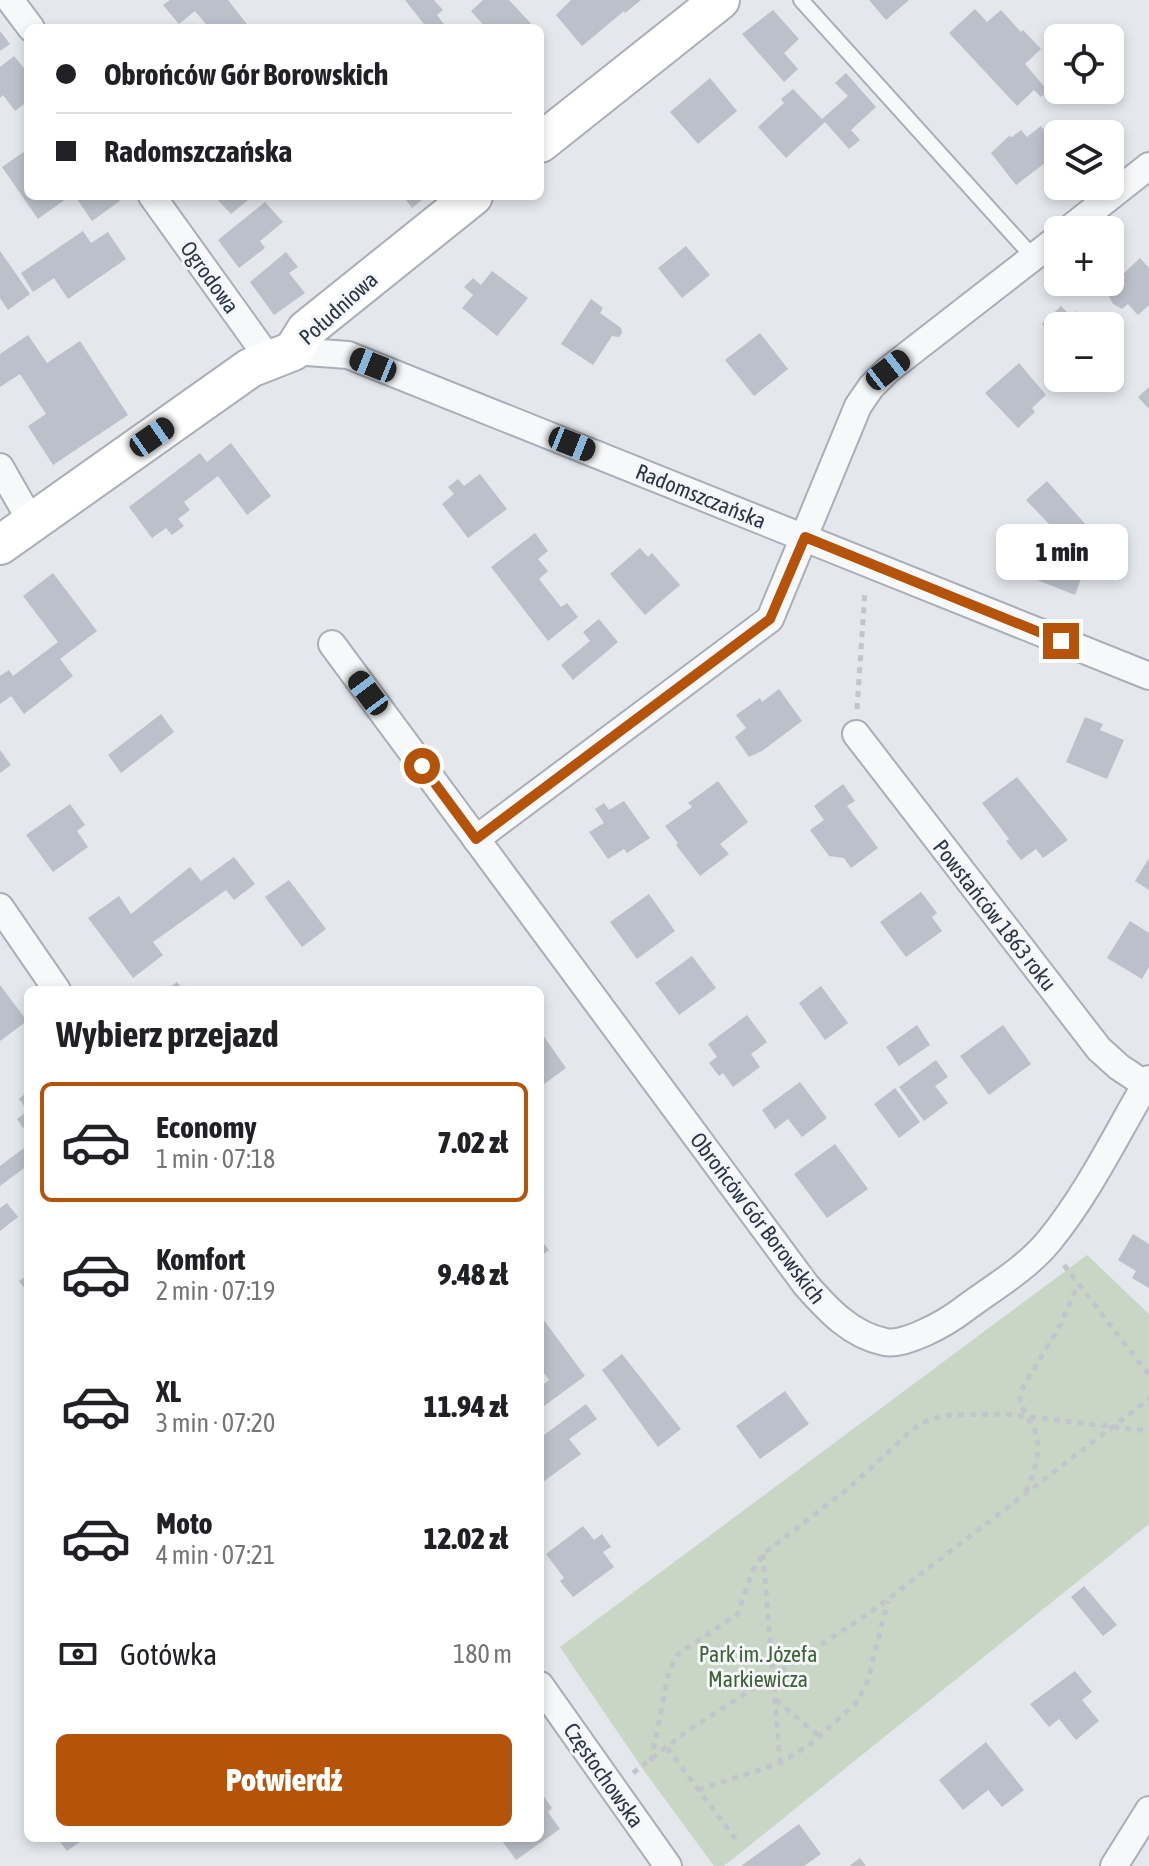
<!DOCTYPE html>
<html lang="pl">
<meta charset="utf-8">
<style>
:root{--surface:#fff;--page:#f6f6f6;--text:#202124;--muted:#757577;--line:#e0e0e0;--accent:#b45309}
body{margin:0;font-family:"Asap Condensed",sans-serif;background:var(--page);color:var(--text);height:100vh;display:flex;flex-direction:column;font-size:30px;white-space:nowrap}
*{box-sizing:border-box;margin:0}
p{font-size:26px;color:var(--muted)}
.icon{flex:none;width:44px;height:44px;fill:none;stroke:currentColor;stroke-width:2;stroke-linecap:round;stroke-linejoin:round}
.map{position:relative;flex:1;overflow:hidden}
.side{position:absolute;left:24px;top:986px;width:520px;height:856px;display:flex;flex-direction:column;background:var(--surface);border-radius:12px;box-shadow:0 4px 12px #0003}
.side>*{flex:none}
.banner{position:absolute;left:24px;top:24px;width:520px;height:176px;border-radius:12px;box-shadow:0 4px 12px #0003;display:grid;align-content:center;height:176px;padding:0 32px;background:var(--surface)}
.fabs{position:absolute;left:1044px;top:24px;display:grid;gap:16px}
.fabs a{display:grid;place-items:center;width:80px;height:80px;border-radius:12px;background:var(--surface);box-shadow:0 4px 12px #0003;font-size:40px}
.end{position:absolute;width:36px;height:36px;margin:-18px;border:10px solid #b45309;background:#fff;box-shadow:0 0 0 4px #fff}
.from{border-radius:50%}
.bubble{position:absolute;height:56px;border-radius:12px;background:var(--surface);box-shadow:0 4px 12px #0003;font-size:26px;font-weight:800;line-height:56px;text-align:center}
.car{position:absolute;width:24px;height:48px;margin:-24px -12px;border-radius:10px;box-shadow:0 0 6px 2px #0007;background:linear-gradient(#222 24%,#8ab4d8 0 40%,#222 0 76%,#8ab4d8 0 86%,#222 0)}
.banner b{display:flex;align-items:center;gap:28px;height:76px;font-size:30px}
.banner b+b{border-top:2px solid var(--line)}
.banner i{width:20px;height:20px;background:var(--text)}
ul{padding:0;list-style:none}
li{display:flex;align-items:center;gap:24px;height:120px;margin:0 16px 12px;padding:0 16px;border:4px solid transparent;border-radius:12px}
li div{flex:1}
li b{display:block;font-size:30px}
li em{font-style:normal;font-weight:800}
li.selected{border-color:var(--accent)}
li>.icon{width:72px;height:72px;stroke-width:1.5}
h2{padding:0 32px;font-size:36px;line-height:96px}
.pay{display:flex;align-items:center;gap:20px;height:88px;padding:0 32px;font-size:30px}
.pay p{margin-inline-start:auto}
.button{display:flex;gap:16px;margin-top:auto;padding:16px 32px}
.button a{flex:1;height:92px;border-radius:12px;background:var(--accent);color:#fff;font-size:32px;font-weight:800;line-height:92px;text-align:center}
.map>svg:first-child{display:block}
.green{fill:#c9d6c5}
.building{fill:#bbc0ca}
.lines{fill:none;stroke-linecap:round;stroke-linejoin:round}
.lane-casing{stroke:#a9aeb7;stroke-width:18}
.street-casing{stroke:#a9aeb7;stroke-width:30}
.secondary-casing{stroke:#a9aeb7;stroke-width:42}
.path{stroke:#c2c5cb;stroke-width:5;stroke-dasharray:6 6;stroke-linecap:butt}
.lane{stroke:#f7f8fa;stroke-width:14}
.street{stroke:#f7f8fa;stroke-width:26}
.secondary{stroke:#fff;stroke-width:38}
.route{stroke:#b45309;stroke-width:10}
.labels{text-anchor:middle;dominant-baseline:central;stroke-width:6;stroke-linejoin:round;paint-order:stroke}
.street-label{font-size:22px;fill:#2b3445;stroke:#f4f6f9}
.park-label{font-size:22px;fill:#3f6138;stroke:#f4f6f9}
</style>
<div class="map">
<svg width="1149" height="1866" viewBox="0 0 1149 1866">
<rect width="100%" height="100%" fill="#e4e7ec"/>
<polygon class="green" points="1087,1255 1149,1314 1149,1524 724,1866 714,1866 642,1768 560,1647"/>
<g class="building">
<polygon points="170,0 228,0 250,28 209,28 195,11 179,24 163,5"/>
<polygon points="405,0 434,0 443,10 437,15 447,28 427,28"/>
<polygon points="483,0 509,0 535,28 514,28 510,24 507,26 509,28 486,28 471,11"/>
<polygon points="571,0 641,0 625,13 624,11 582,46 556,15"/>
<polygon points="869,0 909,0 886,20"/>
<polygon points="975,9 987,22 1001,10 1021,32 1023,30 1041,49 1025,64 1048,91 1041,97 1034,90 1017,106 949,33"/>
<polygon points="773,10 799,39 784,53 798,69 784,82 742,34"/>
<polygon points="0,31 10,44 0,51"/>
<polygon points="14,56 28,73 28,101 15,111 3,95 0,98 0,67"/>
<polygon points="846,73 876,107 851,130 860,140 849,149 825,122 786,158 758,127 784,103 781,99 793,89 822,119 848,96 835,83"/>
<polygon points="710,78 737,111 698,144 670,112"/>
<polygon points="1041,126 1058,148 1058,157 1047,165 1045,163 1016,185 991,153 1009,136 1012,137 1021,130 1027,137"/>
<polygon points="28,149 28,196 70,196 38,219 2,167"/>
<polygon points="75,196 116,196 120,201 92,221"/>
<polygon points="214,196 253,196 231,214"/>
<polygon points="403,196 427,196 412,208"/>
<polygon points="265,202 283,222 260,241 265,248 239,268 218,240"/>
<polygon points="83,231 91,243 108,232 126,259 68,299 54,278 33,292 21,273"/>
<polygon points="686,246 710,275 682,298 658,268"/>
<polygon points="0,251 30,294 8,310 0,298"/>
<polygon points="286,252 298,267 289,273 305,293 274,315 250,282"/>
<polygon points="1140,258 1149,268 1149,305 1138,315 1128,304 1122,309 1113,304 1108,294 1125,278 1122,275"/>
<polygon points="492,271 528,298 497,336 462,308 473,295 464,287 473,278 481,285"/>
<polygon points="591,299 603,308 600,313 621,328 622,333 619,337 612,336 593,365 561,344"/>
<polygon points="1061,306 1071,316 1076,311 1089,326 1058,326 1058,358 1044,342 1051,334 1042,324"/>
<polygon points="760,333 788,369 754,396 725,360"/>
<polygon points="28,335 47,363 80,341 128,415 53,465 28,426 46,414 20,374 0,387 0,354"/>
<polygon points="1019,363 1046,395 1032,408 1035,412 1018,428 985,393"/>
<polygon points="1149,387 1149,409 1138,397"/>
<polygon points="231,443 271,496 247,515 218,476 184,502 190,510 178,519 184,526 172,535 166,528 152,538 129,507 200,453 207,462"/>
<polygon points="480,474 507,509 468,538 442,504 454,494 448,487 458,479 464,486"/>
<polygon points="1047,481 1087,526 1078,534 1095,541 1075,595 1027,576 1051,526 1026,500"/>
<polygon points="535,533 548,551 538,559 548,571 539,579 561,607 567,603 578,617 548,641 491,567"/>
<polygon points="640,548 648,557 652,553 680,585 645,615 610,574"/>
<polygon points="53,573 97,631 60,659 73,676 24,714 11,696 0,704 0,676 9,670 13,676 58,642 23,596"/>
<polygon points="599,619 618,642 573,680 561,665 590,641 583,632"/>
<polygon points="779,689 802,721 762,751 749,757 735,737 746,728 736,715 760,698 762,702"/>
<polygon points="161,714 174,732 121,773 108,755"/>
<polygon points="1085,717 1103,724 1100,730 1124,740 1107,779 1066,762"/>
<polygon points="0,750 11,765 0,773"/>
<polygon points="1017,777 1068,840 1043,858 1036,849 1021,860 1006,841 1009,839 982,803"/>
<polygon points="718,781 748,822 720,844 729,854 700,876 676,845 678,843 665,826 692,807 688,803"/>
<polygon points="843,784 855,801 847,806 878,848 851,868 844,858 829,856 810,830 824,820 814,806"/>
<polygon points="624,801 650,838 627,853 624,849 608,859 589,832 604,823 595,809 604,803 609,810"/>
<polygon points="70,804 85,825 77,831 88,847 53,872 26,835"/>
<polygon points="234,857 255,884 234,900 226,890 153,942 163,955 133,978 88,918 119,896 131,914 190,867 201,881"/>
<polygon points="1149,858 1149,890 1135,881"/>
<polygon points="289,880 326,929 302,947 265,897"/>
<polygon points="921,892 937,913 932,917 942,931 906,957 880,922"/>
<polygon points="649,894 675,931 637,959 610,922"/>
<polygon points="1130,921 1149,933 1149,967 1142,979 1107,958"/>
<polygon points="692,956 716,988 679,1015 655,983"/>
<polygon points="177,982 183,990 166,990"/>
<polygon points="0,985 27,1021 0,1041"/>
<polygon points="821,986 848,1023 825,1040 799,1003"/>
<polygon points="747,1015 767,1042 751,1054 760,1067 733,1087 723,1073 719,1076 709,1063 717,1057 708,1044"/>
<polygon points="917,1025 930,1045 899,1066 886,1047"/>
<polygon points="1003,1025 1031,1064 989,1095 960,1056"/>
<polygon points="540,1031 566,1068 540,1087"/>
<polygon points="936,1060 948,1077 935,1086 948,1103 924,1121 899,1087"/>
<polygon points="800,1082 827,1118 802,1137 788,1119 775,1129 762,1110"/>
<polygon points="895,1088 920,1122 899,1138 874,1104"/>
<polygon points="28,1091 28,1125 23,1128 17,1119 28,1111 19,1099"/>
<polygon points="835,1144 868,1189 827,1218 794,1174"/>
<polygon points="28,1145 28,1165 0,1186 0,1166"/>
<polygon points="7,1203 18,1217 0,1231 0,1208"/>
<polygon points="1133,1234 1149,1244 1149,1288 1132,1278 1136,1271 1118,1260"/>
<polygon points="540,1239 549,1250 540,1257"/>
<polygon points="28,1275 28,1293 19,1281"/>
<polygon points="540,1315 585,1376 540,1409 540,1387 549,1380 540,1368"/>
<polygon points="622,1354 681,1429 658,1447 602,1370"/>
<polygon points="785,1391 809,1424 760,1459 736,1426"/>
<polygon points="586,1404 597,1419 569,1439 581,1454 543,1482 540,1477 540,1438"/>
<polygon points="583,1526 594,1540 602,1534 611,1547 603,1552 614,1567 573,1597 560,1581 564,1578 546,1554"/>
<polygon points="1084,1586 1117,1625 1103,1636 1071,1597"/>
<polygon points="1075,1671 1092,1692 1082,1700 1099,1721 1076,1740 1059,1719 1049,1727 1030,1704"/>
<polygon points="986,1742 1024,1790 1002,1807 988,1790 963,1810 939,1780"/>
<polygon points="540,1791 552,1808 548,1812 560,1829 516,1860 500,1838 540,1838"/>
<polygon points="799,1824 821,1854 804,1866 741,1866"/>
<polygon points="57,1838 85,1838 67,1851"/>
<polygon points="860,1858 866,1866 849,1866"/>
</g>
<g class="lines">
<defs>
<polyline id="lane" points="801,0 1033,257"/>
<g id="street">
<polyline points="10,0 31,28"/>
<polyline points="152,196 269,359"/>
<polyline points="1068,230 1149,166"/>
<polyline points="293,351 348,355 1149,676"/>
<polyline points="0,467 32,523"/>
<path d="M 332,644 L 806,1285 C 828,1310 851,1335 885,1342 C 905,1346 946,1323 963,1310 C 991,1289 1026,1269 1049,1241 C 1089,1192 1117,1133 1149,1079"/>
<polyline points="856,734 1099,1049 1119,1067 1146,1085"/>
<polyline points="476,839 770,619 858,406 871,387 888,370 1058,238"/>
<polyline points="0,907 57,990"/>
<polyline points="540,1685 668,1866"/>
<polyline points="1114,1866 1149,1810"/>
</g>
<g id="secondary">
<polyline points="540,143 720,0"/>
<polyline points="0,545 250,368 293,351 306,330 473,196"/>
</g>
</defs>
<use href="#lane" class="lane-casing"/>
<use href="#street" class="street-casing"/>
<use href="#secondary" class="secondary-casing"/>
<g class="path">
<polyline points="857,709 865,591"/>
<polyline points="1064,1265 1149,1375"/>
<path d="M 1026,1492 C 1033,1474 1042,1454 1036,1434 C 1032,1419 1018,1409 1020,1392 L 1061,1324 L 1078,1284"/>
<polyline points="763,1554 780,1763"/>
<polyline points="776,1700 820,1737"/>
<polyline points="667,1748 738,1842"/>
<polyline points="651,1761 669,1671 678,1654 738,1614 752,1572 763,1554 849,1488 913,1429 928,1420 950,1415 1005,1414 1149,1431"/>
<polyline points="633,1773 686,1732 871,1612 1149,1399"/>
<polyline points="698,1790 780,1763 809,1745 855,1704 867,1683 888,1601"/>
</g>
<use href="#lane" class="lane"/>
<use href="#street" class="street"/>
<use href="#secondary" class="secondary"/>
</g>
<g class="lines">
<polyline class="route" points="422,766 476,839 770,619 805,537 1061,641"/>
</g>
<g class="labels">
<g class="street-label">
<text transform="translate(210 277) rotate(54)">Ogrodowa</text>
<text transform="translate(338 308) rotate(-42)">Południowa</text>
<text transform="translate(701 496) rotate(22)">Radomszczańska</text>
<text transform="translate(995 915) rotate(52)">Powstańców 1863 roku</text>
<text transform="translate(758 1218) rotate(53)">Obrońców Gór Borowskich</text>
<text transform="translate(604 1775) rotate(55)">Częstochowska</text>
</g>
<g class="park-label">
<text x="758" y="1654">Park im. Józefa<tspan x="758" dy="25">Markiewicza</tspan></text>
</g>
</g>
</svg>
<div class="fabs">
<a><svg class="icon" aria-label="locate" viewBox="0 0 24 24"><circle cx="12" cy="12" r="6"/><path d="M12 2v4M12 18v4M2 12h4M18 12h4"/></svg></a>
<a><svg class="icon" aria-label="layers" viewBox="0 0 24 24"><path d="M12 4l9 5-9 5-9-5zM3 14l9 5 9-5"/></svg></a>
<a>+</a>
<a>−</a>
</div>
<i class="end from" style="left:422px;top:766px"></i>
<i class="end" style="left:1061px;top:641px"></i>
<div class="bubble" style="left:996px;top:524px;width:132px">1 min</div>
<i class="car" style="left:373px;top:365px;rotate:292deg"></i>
<i class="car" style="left:888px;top:370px;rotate:52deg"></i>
<i class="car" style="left:152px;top:437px;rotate:55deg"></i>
<i class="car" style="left:572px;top:444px;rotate:112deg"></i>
<i class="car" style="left:368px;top:693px;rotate:323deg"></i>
<div class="banner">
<b><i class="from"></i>Obrońców Gór Borowskich</b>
<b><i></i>Radomszczańska</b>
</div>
<section class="side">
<h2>Wybierz przejazd</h2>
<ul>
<li class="selected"><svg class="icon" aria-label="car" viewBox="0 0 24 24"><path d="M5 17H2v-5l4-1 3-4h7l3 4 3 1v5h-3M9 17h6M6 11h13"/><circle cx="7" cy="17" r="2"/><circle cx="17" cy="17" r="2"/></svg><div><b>Economy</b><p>1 min · 07:18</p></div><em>7.02 zł</em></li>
<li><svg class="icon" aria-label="car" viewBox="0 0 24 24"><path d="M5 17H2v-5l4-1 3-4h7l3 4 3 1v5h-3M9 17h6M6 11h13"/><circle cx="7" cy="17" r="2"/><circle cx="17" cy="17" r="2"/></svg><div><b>Komfort</b><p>2 min · 07:19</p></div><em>9.48 zł</em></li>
<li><svg class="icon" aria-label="car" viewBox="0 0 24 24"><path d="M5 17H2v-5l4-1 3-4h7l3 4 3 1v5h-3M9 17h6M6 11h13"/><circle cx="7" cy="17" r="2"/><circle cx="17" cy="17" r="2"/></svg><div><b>XL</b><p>3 min · 07:20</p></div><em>11.94 zł</em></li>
<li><svg class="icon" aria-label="car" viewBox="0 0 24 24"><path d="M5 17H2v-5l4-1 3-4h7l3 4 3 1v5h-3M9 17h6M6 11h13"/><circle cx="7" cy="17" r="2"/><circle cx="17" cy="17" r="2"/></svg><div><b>Moto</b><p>4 min · 07:21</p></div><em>12.02 zł</em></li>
</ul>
<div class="pay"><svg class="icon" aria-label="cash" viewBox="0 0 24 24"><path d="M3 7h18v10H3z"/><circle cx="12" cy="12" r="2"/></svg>Gotówka<p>180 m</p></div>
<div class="button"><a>Potwierdź</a></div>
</section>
</div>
